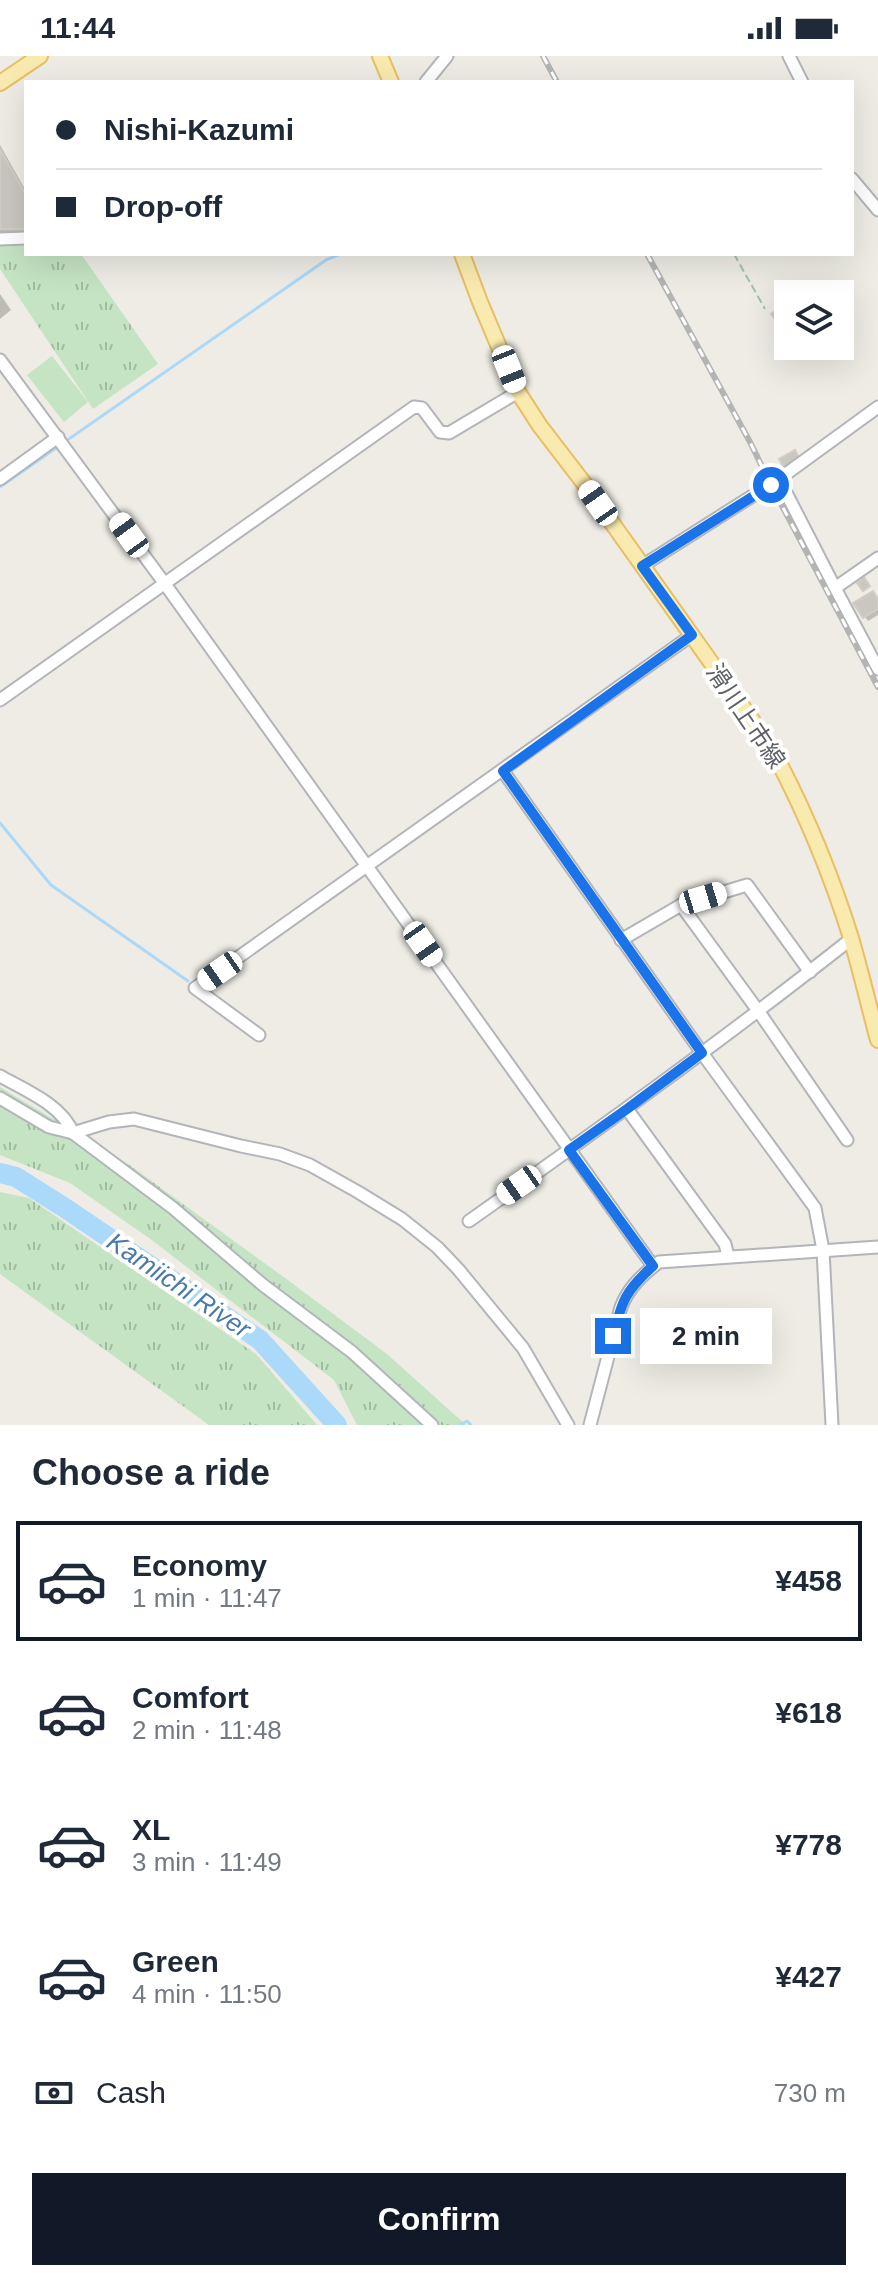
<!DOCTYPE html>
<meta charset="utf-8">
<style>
:root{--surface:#fff;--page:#f6f6f7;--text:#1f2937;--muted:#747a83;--line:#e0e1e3;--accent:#111827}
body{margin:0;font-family:Helvetica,"Noto Sans JP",sans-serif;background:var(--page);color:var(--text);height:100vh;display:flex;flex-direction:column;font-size:30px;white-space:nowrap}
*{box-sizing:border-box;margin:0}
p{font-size:26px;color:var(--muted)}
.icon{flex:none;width:44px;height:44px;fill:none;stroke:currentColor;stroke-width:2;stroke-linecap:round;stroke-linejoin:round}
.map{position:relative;height:1369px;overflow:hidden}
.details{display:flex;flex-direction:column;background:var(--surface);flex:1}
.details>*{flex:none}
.top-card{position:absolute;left:24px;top:24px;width:830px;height:176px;border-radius:0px;box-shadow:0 8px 32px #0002;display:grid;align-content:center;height:176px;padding:0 32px;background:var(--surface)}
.fabs{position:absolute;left:774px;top:224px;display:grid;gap:16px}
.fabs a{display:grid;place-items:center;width:80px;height:80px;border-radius:0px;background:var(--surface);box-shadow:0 8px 32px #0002;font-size:40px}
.end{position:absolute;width:36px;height:36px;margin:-18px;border:10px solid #1a73e8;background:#fff;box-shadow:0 0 0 4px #fff}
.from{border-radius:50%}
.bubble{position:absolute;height:56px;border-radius:0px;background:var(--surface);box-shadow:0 8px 32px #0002;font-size:26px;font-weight:800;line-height:56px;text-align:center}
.car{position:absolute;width:24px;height:48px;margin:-24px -12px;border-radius:10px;box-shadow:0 0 6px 2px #0007;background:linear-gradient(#fff 24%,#345 0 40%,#fff 0 76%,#345 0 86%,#fff 0)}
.top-card b{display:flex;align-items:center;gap:28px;height:76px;font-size:30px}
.top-card b+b{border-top:2px solid var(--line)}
.top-card i{width:20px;height:20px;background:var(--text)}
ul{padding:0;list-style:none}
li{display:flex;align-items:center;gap:24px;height:120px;margin:0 16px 12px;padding:0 16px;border:4px solid transparent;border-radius:0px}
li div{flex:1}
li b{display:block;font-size:30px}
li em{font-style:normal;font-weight:800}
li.on{border-color:var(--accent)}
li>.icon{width:72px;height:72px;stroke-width:1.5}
h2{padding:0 32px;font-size:36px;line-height:96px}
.pay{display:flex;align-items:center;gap:20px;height:88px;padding:0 32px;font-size:30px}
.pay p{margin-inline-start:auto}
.action{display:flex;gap:16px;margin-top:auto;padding:16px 32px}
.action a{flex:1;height:92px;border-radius:0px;background:var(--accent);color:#fff;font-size:32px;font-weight:800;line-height:92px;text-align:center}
.status{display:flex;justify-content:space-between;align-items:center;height:56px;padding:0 40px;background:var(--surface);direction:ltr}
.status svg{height:22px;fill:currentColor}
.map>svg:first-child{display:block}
.grass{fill:url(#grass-tufts)}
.pitch{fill:#c4e4c3}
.shadow{fill:#0003}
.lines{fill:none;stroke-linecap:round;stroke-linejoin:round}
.stream{stroke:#aad9f9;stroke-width:3}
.river{stroke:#aad9f9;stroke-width:20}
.building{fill:#cac7c2;stroke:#d2cdc4;stroke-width:2}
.minor-casing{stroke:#b2b5b9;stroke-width:15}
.major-casing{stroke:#e8bf64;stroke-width:18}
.path{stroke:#9dc5a7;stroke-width:2;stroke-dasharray:8 4;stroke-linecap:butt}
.minor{stroke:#fff;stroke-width:11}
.major{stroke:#f9ebaf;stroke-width:14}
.rail-casing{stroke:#b3b4b4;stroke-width:6}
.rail{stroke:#fff;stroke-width:3;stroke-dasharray:9;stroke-linecap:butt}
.route{stroke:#1a73e8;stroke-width:10}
.labels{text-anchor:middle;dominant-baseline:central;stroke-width:8;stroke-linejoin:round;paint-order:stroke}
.street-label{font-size:24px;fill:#5d6064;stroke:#fff}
.water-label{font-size:26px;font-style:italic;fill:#487aaa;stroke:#fff}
</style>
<div class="status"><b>11:44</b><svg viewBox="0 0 49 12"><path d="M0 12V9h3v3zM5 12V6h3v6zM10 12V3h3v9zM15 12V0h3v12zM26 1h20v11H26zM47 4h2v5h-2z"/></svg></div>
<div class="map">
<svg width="878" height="1369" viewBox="0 0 878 1369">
<defs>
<pattern id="grass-tufts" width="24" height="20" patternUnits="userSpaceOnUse" patternTransform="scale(2)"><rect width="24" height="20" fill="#c4e4c3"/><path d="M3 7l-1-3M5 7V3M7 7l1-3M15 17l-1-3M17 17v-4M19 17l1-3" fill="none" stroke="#a2bca2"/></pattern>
</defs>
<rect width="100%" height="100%" fill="#eeece5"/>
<g class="grass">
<polygon points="0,188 26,188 26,198 81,198 158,308 93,353 0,213"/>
<polygon points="0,1031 128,1108 285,1222 387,1298 466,1369 357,1369 334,1324 149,1182 70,1127 0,1099"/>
<polygon points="0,1136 29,1142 256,1298 317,1369 209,1369 0,1218"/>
</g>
<polygon class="pitch" points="52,300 88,346 64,366 27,319"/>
<g class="shadow">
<polygon points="0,89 26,135 26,181 0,181"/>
<polygon points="0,238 11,254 0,263"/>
<polygon points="878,544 878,559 868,565 865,561"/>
</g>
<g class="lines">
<g class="stream">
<polyline points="66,385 326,204 340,198"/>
<polyline points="0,431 59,390"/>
<polyline points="0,767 51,829 188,925"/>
<polyline points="460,1369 467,1365 471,1369"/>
</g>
<polyline class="river" points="0,1117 16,1121 65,1152 260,1284 337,1369"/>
</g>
<g class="building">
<polygon points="0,93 26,139 26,173 0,173"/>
<polygon points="784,249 788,256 776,264 771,258"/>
<polygon points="795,394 800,404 785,413 779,403"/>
<polygon points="864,521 870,530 863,535 857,527"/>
<polygon points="873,535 878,543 878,553 863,562 853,547"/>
</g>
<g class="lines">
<defs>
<g id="minor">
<polyline points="789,0 802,26"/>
<polyline points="426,26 447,0"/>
<polyline points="852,123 878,154"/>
<polyline points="0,183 26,182"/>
<polyline points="0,304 165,528 653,1210"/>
<polyline points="0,423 58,381"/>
<polyline points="779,423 835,532 878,502"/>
<polyline points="642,510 779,423 878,351"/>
<polyline points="835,532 878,613"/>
<polyline points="0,644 414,351 422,352 440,376 449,377 518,336"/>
<polyline points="503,715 702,997 815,1152 823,1194 832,1369"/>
<polyline points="681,849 759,956 847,1084"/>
<polyline points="621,884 681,849 747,829 810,916"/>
<polyline points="259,979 195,932 692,579"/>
<path d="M 0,1020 C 25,1034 62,1049 73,1077"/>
<polyline points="0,1042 49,1071 73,1077"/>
<polyline points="627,1053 725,1188 728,1200"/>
<path d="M 469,1165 C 599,1073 727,981 851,883"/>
<polyline points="432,1369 352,1296 263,1229 173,1152 73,1077 109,1066 134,1063 241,1090 280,1098 310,1109 358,1136 402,1163 437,1191 458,1213 523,1292 568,1369"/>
<path d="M 590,1369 L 621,1251 C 629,1231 642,1219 659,1206 L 878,1191"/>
</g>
<g id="major">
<polyline points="380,0 391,26"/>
<polyline points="0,27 40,0"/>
<path d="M 462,198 L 480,246 L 518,336 L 540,370 L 583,426 L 769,688 C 803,750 830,815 851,882 C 861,916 869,951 878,984"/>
</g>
</defs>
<use href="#minor" class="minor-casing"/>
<use href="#major" class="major-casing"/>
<polyline class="path" points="734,198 765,253"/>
<use href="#minor" class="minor"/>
<use href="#major" class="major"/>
<defs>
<g id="rail">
<polyline points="543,0 557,26"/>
<polyline points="647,198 750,386 771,429 878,631"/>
</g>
</defs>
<use href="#rail" class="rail-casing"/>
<use href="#rail" class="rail"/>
</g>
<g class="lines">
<path class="route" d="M 613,1280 C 622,1245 625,1235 653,1210 L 569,1094 L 627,1053 L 702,997 L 503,715 L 692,579 L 642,510 L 771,429"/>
</g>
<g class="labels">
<g class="street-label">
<text transform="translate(746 660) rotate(56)">滑川上市線</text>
</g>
<g class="water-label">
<text transform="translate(179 1229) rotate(34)">Kamiichi River</text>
</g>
</g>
</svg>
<div class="fabs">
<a><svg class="icon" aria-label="layers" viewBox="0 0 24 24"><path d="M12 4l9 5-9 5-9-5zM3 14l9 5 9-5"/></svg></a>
</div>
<i class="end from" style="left:771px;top:429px"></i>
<i class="end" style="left:613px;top:1280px"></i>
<div class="bubble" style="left:640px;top:1252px;width:132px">2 min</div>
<i class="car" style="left:509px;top:313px;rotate:158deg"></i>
<i class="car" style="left:598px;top:447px;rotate:325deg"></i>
<i class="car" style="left:129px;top:479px;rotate:324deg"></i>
<i class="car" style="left:703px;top:842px;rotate:73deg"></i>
<i class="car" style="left:423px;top:888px;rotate:145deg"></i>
<i class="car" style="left:220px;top:915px;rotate:235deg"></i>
<i class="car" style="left:519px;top:1129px;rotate:235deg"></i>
<div class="top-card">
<b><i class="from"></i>Nishi-Kazumi</b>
<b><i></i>Drop-off</b>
</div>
</div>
<section class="details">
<h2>Choose a ride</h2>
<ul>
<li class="on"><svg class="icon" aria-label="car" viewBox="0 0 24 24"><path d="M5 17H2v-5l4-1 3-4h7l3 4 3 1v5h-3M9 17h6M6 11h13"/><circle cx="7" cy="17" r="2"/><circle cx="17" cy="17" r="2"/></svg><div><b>Economy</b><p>1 min · 11:47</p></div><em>¥458</em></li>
<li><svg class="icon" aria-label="car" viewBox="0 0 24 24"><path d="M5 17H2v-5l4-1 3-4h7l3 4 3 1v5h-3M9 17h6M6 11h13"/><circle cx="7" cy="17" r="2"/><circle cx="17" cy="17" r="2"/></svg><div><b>Comfort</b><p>2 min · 11:48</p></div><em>¥618</em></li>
<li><svg class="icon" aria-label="car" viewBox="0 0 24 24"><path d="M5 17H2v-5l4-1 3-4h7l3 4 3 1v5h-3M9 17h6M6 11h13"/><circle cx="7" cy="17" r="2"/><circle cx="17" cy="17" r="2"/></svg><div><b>XL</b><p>3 min · 11:49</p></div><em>¥778</em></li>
<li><svg class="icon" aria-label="car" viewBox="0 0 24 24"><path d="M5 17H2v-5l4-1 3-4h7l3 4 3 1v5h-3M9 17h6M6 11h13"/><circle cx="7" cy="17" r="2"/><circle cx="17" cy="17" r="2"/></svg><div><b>Green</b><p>4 min · 11:50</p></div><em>¥427</em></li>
</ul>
<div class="pay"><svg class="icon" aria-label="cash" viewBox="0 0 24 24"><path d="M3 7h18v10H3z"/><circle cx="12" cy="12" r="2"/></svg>Cash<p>730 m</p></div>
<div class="action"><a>Confirm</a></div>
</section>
